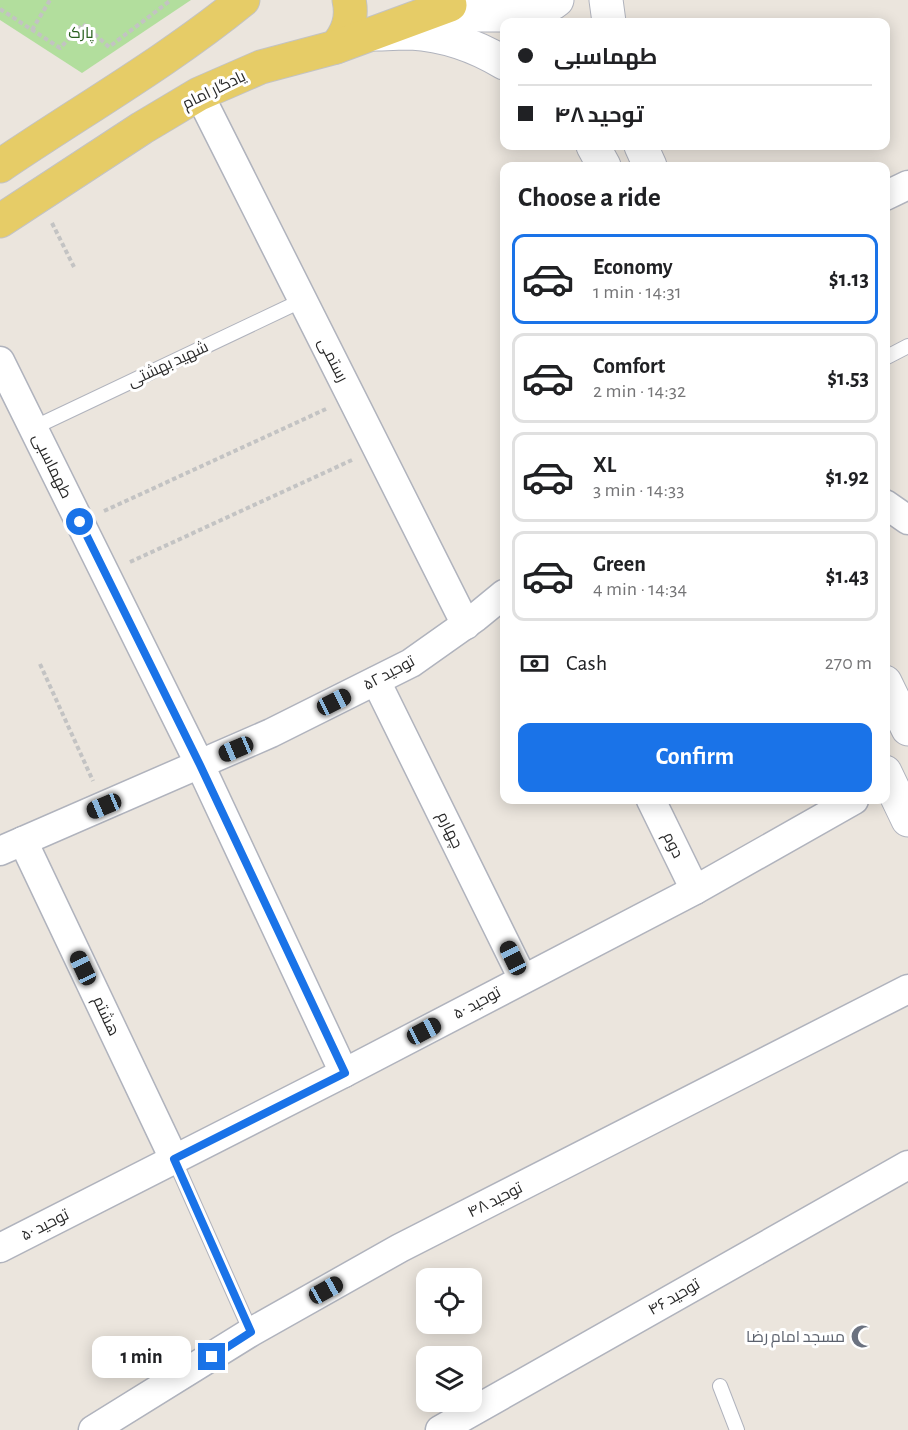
<!DOCTYPE html>
<meta charset="utf-8">
<style>
:root{--surface:#fff;--page:#f6f6f6;--text:#202124;--muted:#757577;--line:#e0e0e0;--accent:#1a73e8}
body{margin:0;font-family:"Alegreya Sans",Cairo,sans-serif;background:var(--page);color:var(--text);height:100vh;display:flex;flex-direction:column;font-size:22px;white-space:nowrap}
*{box-sizing:border-box;margin:0}
p{font-size:20px;color:var(--muted)}
.icon{flex:none;width:33px;height:33px;fill:none;stroke:currentColor;stroke-width:2;stroke-linecap:round;stroke-linejoin:round}
.map{position:relative;flex:1;overflow:hidden}
.side{position:absolute;left:500px;top:162px;width:390px;height:642px;display:flex;flex-direction:column;background:var(--surface);border-radius:12px;box-shadow:0 3px 15px #0003}
.side>*{flex:none}
.top-card{position:absolute;left:500px;top:18px;width:390px;height:132px;border-radius:12px;box-shadow:0 3px 15px #0003;display:grid;align-content:center;height:132px;padding:0 18px;background:var(--surface)}
.fabs{position:absolute;left:416px;top:1268px;display:grid;gap:12px}
.fabs a{display:grid;place-items:center;width:66px;height:66px;border-radius:12px;background:var(--surface);box-shadow:0 3px 15px #0003;font-size:30px}
.end{position:absolute;width:27px;height:27px;margin:-14px;border:8px solid #1a73e8;background:#fff;box-shadow:0 0 0 3px #fff}
.from{border-radius:50%}
.bubble{position:absolute;height:42px;border-radius:12px;background:var(--surface);box-shadow:0 3px 15px #0003;font-size:20px;font-weight:600;line-height:42px;text-align:center}
.car{position:absolute;width:18px;height:36px;margin:-18px -9px;border-radius:8px;box-shadow:0 0 4px 2px #0007;background:linear-gradient(#222 24%,#8ab4d8 0 40%,#222 0 76%,#8ab4d8 0 86%,#222 0)}
.top-card b{display:flex;align-items:center;gap:21px;height:57px;font-size:22px}
.top-card b+b{border-top:2px solid var(--line)}
.top-card i{width:15px;height:15px;background:var(--text)}
ul{padding:0;list-style:none}
li{display:flex;align-items:center;gap:18px;height:90px;margin:0 12px 9px;padding:0 6px;border:3px solid var(--line);border-radius:12px}
li div{flex:1}
li b{display:block;font-size:22px}
li em{font-style:normal;font-weight:600}
li.current{border-color:var(--accent)}
li>.icon{width:54px;height:54px;stroke-width:1.5}
h2{padding:0 18px;font-size:27px;line-height:72px}
.pay{display:flex;align-items:center;gap:15px;height:66px;padding:0 18px;font-size:22px}
.pay p{margin-inline-start:auto}
.primary-button{display:flex;gap:12px;margin-top:auto;padding:12px 18px}
.primary-button a{flex:1;height:69px;border-radius:12px;background:var(--accent);color:#fff;font-size:24px;font-weight:600;line-height:69px;text-align:center}
.map>svg:first-child{display:block}
.green{fill:#b2de9d}
.lines{fill:none;stroke-linecap:round;stroke-linejoin:round}
.service-casing{stroke:#b0b3bd;stroke-width:16}
.minor-casing{stroke:#b0b3bd;stroke-width:31}
.secondary-casing{stroke:#b0b3bd;stroke-width:35}
.primary-casing{stroke:#c3c3c3;stroke-width:35}
.path{stroke:#c3c3c3;stroke-width:4;stroke-dasharray:4.5 3;stroke-linecap:butt}
.service{stroke:#fff;stroke-width:14}
.minor{stroke:#fff;stroke-width:28}
.secondary{stroke:#fff;stroke-width:33}
.primary{stroke:#e6cc67;stroke-width:33}
.route{stroke:#1a73e8;stroke-width:8}
.labels{text-anchor:middle;dominant-baseline:central;stroke-width:6;stroke-linejoin:round;paint-order:stroke}
.park-label{font-size:16px;fill:#2b621f;stroke:#fff}
.street-label{font-size:16px;fill:#2a2a2a;stroke:#fff}
.worship-label{font-size:16px;fill:#5b616d;stroke:#fff;text-anchor:end}
</style>
<div class="map">
<svg width="908" height="1430" viewBox="0 0 908 1430">
<rect width="100%" height="100%" fill="#ebe5dd"/>
<polygon class="green" points="0,0 191,0 82,73 0,20"/>
<g class="lines">
<defs>
<g id="service">
<polyline points="885,358 908,346"/>
<polyline points="33,428 303,300"/>
<polyline points="174,1159 251,1332"/>
<polyline points="720,1386 737,1430"/>
</g>
<g id="minor">
<polyline points="199,94 466,625"/>
<polyline points="885,196 908,185"/>
<polyline points="0,361 200,765 344,1073"/>
<polyline points="885,504 908,520"/>
<polyline points="376,681 523,979"/>
<polyline points="651,800 695,890"/>
<polyline points="23,841 174,1159"/>
<polyline points="0,851 271,733 411,663 476,617 504,594"/>
<polyline points="0,1248 344,1073 695,890 854,800"/>
<polyline points="93,1430 251,1332 400,1248 908,989"/>
<polyline points="440,1430 908,1165"/>
</g>
<g id="secondary">
<polyline points="443,0 450,5 476,15 520,15 553,3 557,0"/>
<polyline points="606,0 609,22"/>
<path d="M 374,34 C 386,34 399,33 411,33 C 444,35 476,46 504,63"/>
<polyline points="593,146 604,166"/>
<polyline points="641,146 650,166"/>
<polyline points="885,682 908,729"/>
<polyline points="885,772 908,820"/>
</g>
<g id="primary">
<path d="M 336,47 C 348,32 353,18 349,0"/>
<path d="M 0,166 C 81,111 167,62 243,0"/>
<polyline points="0,221 142,128 199,94 261,67 336,47 450,5"/>
</g>
</defs>
<use href="#service" class="service-casing"/>
<use href="#minor" class="minor-casing"/>
<use href="#secondary" class="secondary-casing"/>
<use href="#primary" class="primary-casing"/>
<g class="path">
<polyline points="0,9 60,48 83,24 109,47 171,0"/>
<polyline points="32,30 50,0"/>
<polyline points="52,223 74,267"/>
<polyline points="104,511 326,409"/>
<polyline points="130,562 352,460"/>
<polyline points="40,664 93,781"/>
</g>
<use href="#service" class="service"/>
<use href="#minor" class="minor"/>
<use href="#secondary" class="secondary"/>
<use href="#primary" class="primary"/>
</g>
<g class="lines">
<polyline class="route" points="80,522 200,765 345,1073 174,1159 251,1332 212,1357"/>
</g>
<defs>
<symbol id="mosque-bare" viewBox="-9 -9 18 18"><path d="M3.5-4.9A6 6 0 1 0 3.5 4.9A5 5 0 1 1 3.5-4.9Z" fill="#6b7280" stroke="#fff" stroke-width="2.5" paint-order="stroke"/></symbol>
</defs>
<g fill-rule="evenodd">
<use href="#mosque-bare" x="846" y="1320" width="33" height="33"/>
</g>
<g class="labels">
<g class="park-label">
<text x="81" y="33">پارک</text>
</g>
<g class="street-label">
<text transform="translate(214 90) rotate(-26)">یادگار امام</text>
<text transform="translate(333 360) rotate(63)">رستمی</text>
<text transform="translate(168 364) rotate(-25)">شهید بهشتی</text>
<text transform="translate(52 466) rotate(64)">طهماسبی</text>
<text transform="translate(389 673) rotate(-28)">توحید ۵۲</text>
<text transform="translate(450 830) rotate(64)">چهارم</text>
<text transform="translate(673 845) rotate(64)">دوم</text>
<text transform="translate(477 1003) rotate(-28)">توحید ۵۰</text>
<text transform="translate(106 1016) rotate(65)">هشتم</text>
<text transform="translate(495 1200) rotate(-27)">توحید ۴۸</text>
<text transform="translate(45 1225) rotate(-27)">توحید ۵۰</text>
<text transform="translate(674 1297) rotate(-30)">توحید ۴۶</text>
</g>
<g class="worship-label">
<text x="845" y="1337">مسجد امام رضا</text>
</g>
</g>
</svg>
<div class="fabs">
<a><svg class="icon" aria-label="locate" viewBox="0 0 24 24"><circle cx="12" cy="12" r="6"/><path d="M12 2v4M12 18v4M2 12h4M18 12h4"/></svg></a>
<a><svg class="icon" aria-label="layers" viewBox="0 0 24 24"><path d="M12 4l9 5-9 5-9-5zM3 14l9 5 9-5"/></svg></a>
</div>
<i class="end from" style="left:80px;top:522px"></i>
<i class="end" style="left:212px;top:1357px"></i>
<div class="bubble" style="left:92px;top:1336px;width:99px">1 min</div>
<i class="car" style="left:334px;top:702px;rotate:63deg"></i>
<i class="car" style="left:236px;top:749px;rotate:247deg"></i>
<i class="car" style="left:104px;top:806px;rotate:247deg"></i>
<i class="car" style="left:513px;top:958px;rotate:334deg"></i>
<i class="car" style="left:83px;top:968px;rotate:335deg"></i>
<i class="car" style="left:424px;top:1031px;rotate:62deg"></i>
<i class="car" style="left:326px;top:1290px;rotate:61deg"></i>
<div class="top-card">
<b><i class="from"></i>طهماسبی</b>
<b><i></i>توحید ۴۸</b>
</div>
<section class="side">
<h2>Choose a ride</h2>
<ul>
<li class="current"><svg class="icon" aria-label="car" viewBox="0 0 24 24"><path d="M5 17H2v-5l4-1 3-4h7l3 4 3 1v5h-3M9 17h6M6 11h13"/><circle cx="7" cy="17" r="2"/><circle cx="17" cy="17" r="2"/></svg><div><b>Economy</b><p>1 min · 14:31</p></div><em>$1.13</em></li>
<li><svg class="icon" aria-label="car" viewBox="0 0 24 24"><path d="M5 17H2v-5l4-1 3-4h7l3 4 3 1v5h-3M9 17h6M6 11h13"/><circle cx="7" cy="17" r="2"/><circle cx="17" cy="17" r="2"/></svg><div><b>Comfort</b><p>2 min · 14:32</p></div><em>$1.53</em></li>
<li><svg class="icon" aria-label="car" viewBox="0 0 24 24"><path d="M5 17H2v-5l4-1 3-4h7l3 4 3 1v5h-3M9 17h6M6 11h13"/><circle cx="7" cy="17" r="2"/><circle cx="17" cy="17" r="2"/></svg><div><b>XL</b><p>3 min · 14:33</p></div><em>$1.92</em></li>
<li><svg class="icon" aria-label="car" viewBox="0 0 24 24"><path d="M5 17H2v-5l4-1 3-4h7l3 4 3 1v5h-3M9 17h6M6 11h13"/><circle cx="7" cy="17" r="2"/><circle cx="17" cy="17" r="2"/></svg><div><b>Green</b><p>4 min · 14:34</p></div><em>$1.43</em></li>
</ul>
<div class="pay"><svg class="icon" aria-label="cash" viewBox="0 0 24 24"><path d="M3 7h18v10H3z"/><circle cx="12" cy="12" r="2"/></svg>Cash<p>270 m</p></div>
<div class="primary-button"><a>Confirm</a></div>
</section>
</div>
